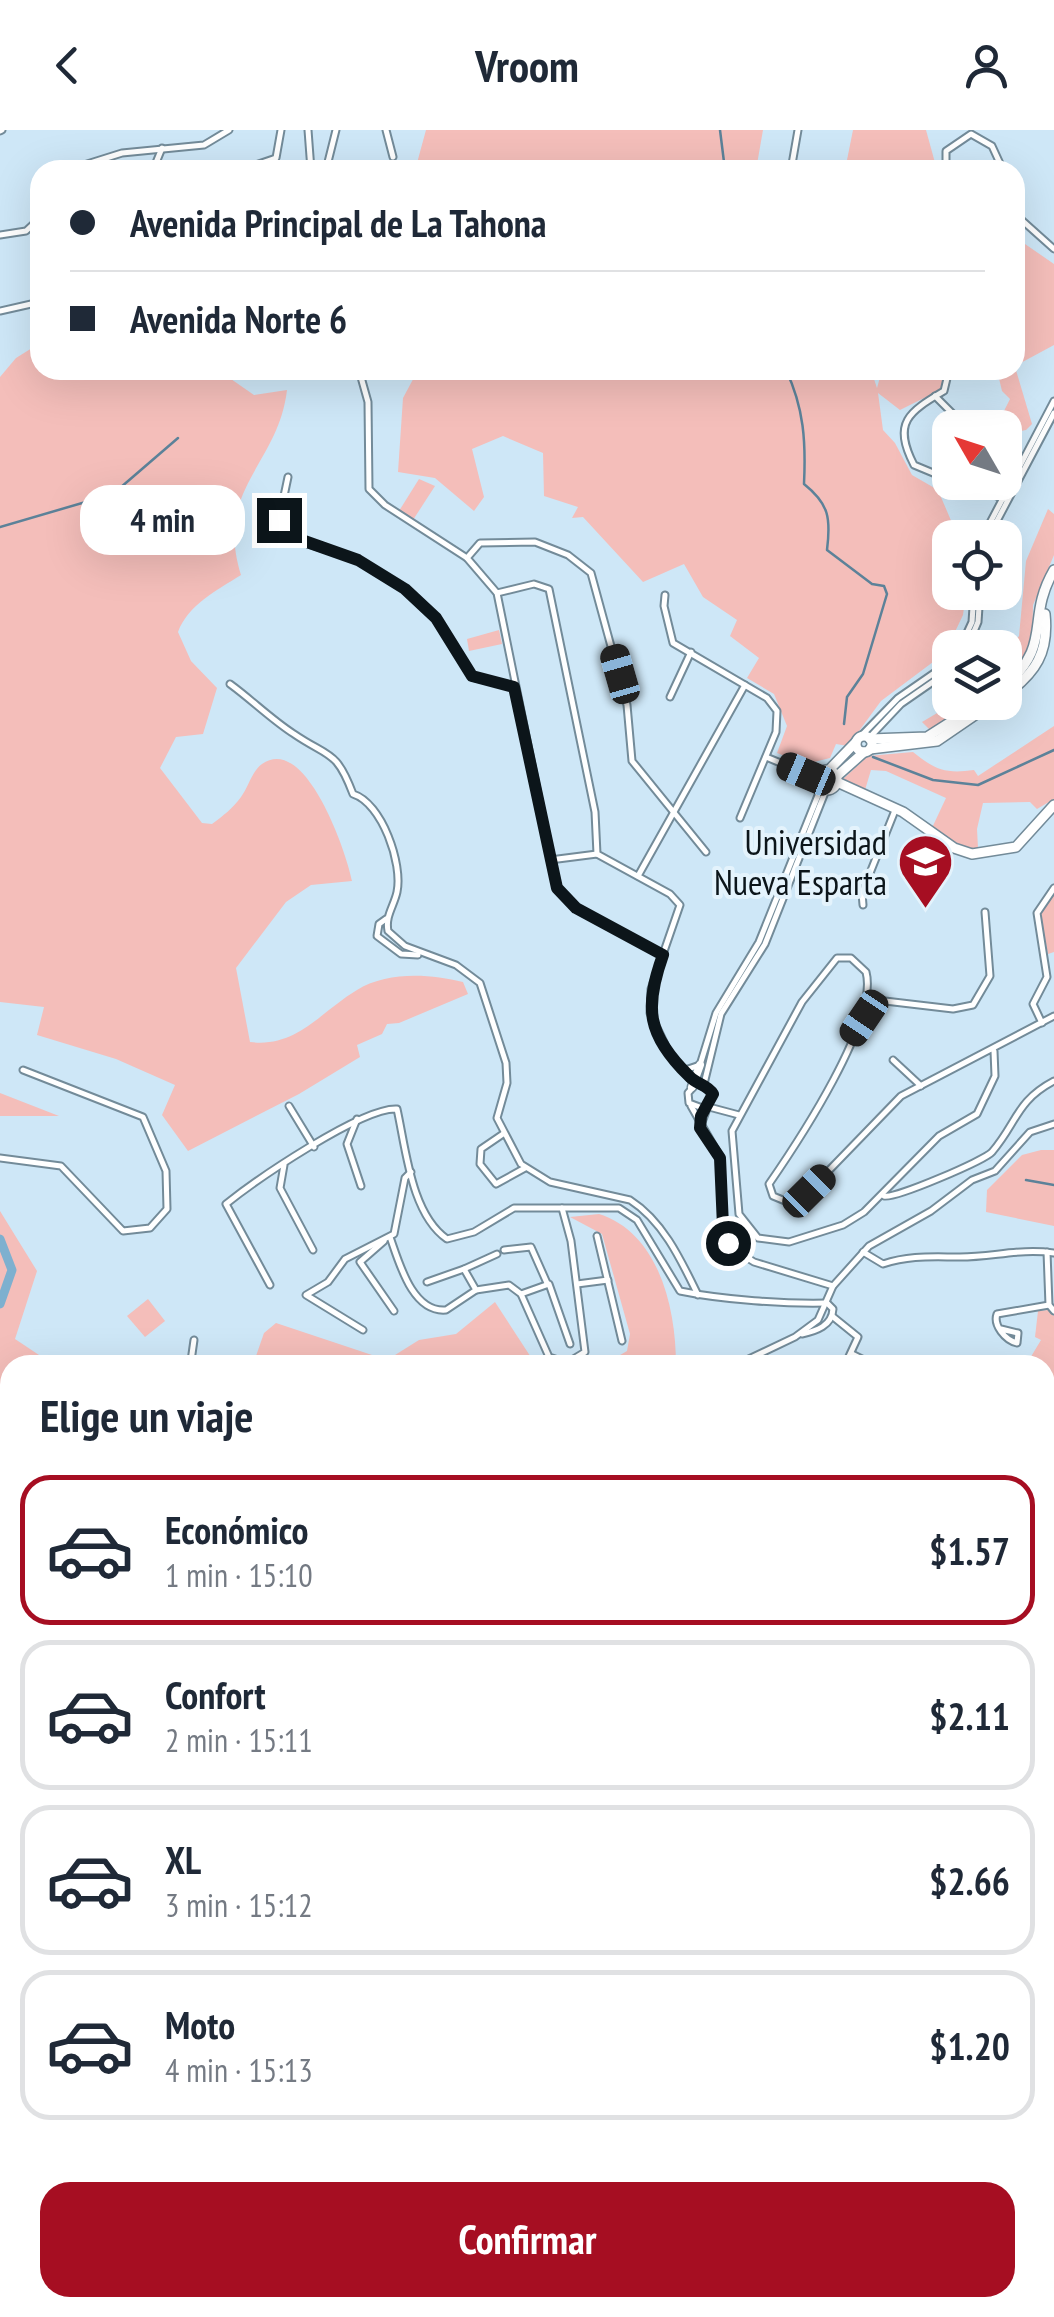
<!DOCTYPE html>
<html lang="es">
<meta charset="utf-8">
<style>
:root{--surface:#fff;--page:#f2f2f3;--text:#1f2937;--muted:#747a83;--line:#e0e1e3;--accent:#a60e22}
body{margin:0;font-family:"PT Sans Narrow",sans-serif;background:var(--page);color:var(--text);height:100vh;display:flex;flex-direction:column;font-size:38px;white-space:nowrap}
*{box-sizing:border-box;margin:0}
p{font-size:32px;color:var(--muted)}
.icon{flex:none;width:55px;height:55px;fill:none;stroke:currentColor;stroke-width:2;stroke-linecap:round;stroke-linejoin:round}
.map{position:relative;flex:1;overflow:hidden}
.side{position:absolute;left:0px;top:1225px;width:1055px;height:962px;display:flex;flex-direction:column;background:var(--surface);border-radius:30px 30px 0 0;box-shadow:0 10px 40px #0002}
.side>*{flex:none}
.hud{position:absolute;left:30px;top:30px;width:995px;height:220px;border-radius:30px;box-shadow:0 10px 40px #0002;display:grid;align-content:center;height:220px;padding:0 40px;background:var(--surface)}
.needle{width:65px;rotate:309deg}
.fabs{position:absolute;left:932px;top:280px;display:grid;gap:20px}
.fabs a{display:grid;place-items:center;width:90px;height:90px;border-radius:20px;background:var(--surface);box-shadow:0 10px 40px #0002;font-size:50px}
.end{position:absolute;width:45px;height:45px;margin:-22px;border:12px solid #0c151a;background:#fff;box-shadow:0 0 0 5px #fff}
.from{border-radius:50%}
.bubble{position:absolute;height:70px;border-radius:30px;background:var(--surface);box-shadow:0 10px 40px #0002;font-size:32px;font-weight:600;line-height:70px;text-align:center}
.car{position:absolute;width:30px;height:60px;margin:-30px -15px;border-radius:12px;box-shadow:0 0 8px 2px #0007;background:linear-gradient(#222 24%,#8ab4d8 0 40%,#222 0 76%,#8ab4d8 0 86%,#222 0)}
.hud b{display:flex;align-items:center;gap:35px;height:95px;font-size:38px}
.hud b+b{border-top:2px solid var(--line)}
.hud i{width:25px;height:25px;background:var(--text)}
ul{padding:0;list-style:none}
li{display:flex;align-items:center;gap:30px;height:150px;margin:0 20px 15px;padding:0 20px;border:5px solid var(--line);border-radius:30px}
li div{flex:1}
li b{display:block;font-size:38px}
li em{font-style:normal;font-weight:600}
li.selected{border-color:var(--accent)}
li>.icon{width:90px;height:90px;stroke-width:1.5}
h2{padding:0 40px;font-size:45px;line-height:120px}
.cta{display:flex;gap:20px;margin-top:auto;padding:20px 40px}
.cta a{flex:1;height:115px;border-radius:30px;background:var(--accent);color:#fff;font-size:40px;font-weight:600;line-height:115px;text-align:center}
header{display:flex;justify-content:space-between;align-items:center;height:130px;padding:0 40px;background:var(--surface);font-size:45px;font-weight:600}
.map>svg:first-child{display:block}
.green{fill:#f4beba}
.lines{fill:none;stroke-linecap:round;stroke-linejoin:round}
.stream{stroke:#5c8299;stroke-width:2.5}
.river{stroke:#7eb0cf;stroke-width:9}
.minor-casing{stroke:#738b99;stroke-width:9}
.tertiary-casing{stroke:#738b99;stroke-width:11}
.secondary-casing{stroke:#738b99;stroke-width:12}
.primary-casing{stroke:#738b99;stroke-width:14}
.minor{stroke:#fff;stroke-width:5}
.tertiary{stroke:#fff;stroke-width:8}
.secondary{stroke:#fff;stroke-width:9}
.primary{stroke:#fff;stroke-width:10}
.route{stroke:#0c151a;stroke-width:12}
.labels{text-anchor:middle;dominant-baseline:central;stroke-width:8;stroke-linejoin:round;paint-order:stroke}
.poi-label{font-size:35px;fill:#0c151a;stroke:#e4f3fc;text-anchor:end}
</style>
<header><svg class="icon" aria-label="back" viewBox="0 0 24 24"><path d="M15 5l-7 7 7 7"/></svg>Vroom<svg class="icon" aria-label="person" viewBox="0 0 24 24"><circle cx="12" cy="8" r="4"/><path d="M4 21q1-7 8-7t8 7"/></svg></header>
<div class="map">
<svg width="1054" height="2187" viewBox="0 0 1054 2187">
<rect width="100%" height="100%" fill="#cee7f7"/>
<g class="green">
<polygon points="426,0 763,0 756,40 410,40 417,33"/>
<polygon points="853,0 926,0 937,40 845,40"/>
<polygon points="1015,99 1025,114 1054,134 1054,215 1015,236"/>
<path d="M 40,213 L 40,240 L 218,240 L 254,265 L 287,260 C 278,336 214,358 241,445 C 217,460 188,475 178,502 L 191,531 L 217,558 L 203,604 L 176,607 L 160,638 L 202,693 L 212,694 C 223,686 233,678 241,667 C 248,658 252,641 262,634 C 306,603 347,724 352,751 L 311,755 L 286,772 L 236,838 L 250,912 C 297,918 320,882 357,860 C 388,841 430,844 463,852 L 468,864 L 399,893 L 387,894 L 382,904 L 357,915 L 360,927 L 299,964 L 188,1021 L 162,985 L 175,955 L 116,929 L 37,905 L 44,877 L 0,872 L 0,247 L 16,228 Z"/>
<polygon points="1015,237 1032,294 1026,300 1005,304 1005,298 980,294 1001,287 1010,269 1002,261 997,240"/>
<polygon points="418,240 880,240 873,246 877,258 882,240 944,240 942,259 900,280 878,263 883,300 895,313 912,345 938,360 958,407 950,408 950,462 966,463 963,485 945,523 881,571 848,616 836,614 830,628 806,634 777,623 787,596 774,564 747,548 759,528 730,506 737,490 703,467 684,434 643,452 583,387 572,388 578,377 544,366 543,323 503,306 472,319 484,367 474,381 435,348 398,342 403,268"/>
<polygon points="419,349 435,356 413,390 399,381"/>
<polygon points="1048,379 1054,384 1054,425 1033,475 1032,524 1005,550 1005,523 1019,506 1026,431"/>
<polygon points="499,500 502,514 469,521 467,509"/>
<polygon points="954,573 975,573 931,601 922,592"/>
<path d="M 1054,596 L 1054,669 L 1037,679 L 1030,672 L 983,673 L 977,699 L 978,718 L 960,719 L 931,700 L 946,668 L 886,641 L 871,640 L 865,660 L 842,650 L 868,626 L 913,622 C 935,640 946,644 974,640 L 978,646 Z"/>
<polygon points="1054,762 1054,822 1048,824 1040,783"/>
<polygon points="0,963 59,986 0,986"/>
<polygon points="1041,1020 1054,1020 1054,1096 986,1082 987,1060 1022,1025"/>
<polygon points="0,1081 37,1141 15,1209 54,1235 10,1235 10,1255 0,1259"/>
<path d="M 599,1084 C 659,1103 676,1178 676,1235 L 603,1235 L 627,1221 L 630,1204 L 602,1104 L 570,1087 Z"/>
<polygon points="148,1169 165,1191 145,1207 127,1186"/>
<polygon points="495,1172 536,1235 269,1235 256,1226 264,1203 276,1193 387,1230 419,1210 456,1204"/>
<polygon points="1048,1180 1054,1186 1054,1349 1045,1353 1045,1235 1026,1235 1041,1210 1035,1207 1038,1181"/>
<polygon points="1054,1492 1054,2187 746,2187 752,2178 1045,2178 1045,1501"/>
<polygon points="0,1572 10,1572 10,1664 0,1662"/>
<polygon points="1,1873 10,1911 10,1961 5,1963 0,1922 4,1934 9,1933 0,1899"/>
<polygon points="513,2178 582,2178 590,2187 506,2187"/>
</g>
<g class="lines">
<g class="stream">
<polyline points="720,0 725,40"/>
<path d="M 786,240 C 804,278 806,312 804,354 C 829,374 831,388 827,420 L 872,454 L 884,456 L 887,464 L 863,544 L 847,567 L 844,594"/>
<polyline points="0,397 113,364 178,308"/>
<polyline points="873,627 933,650 978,655 1054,620"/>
<polyline points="1026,1050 1054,1055"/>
<polyline points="0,1908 7,1933"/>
<polyline points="95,2187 100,2178"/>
</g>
<polyline class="river" points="0,1109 12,1140 0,1174"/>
<defs>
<g id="minor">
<polyline points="308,0 311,40"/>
<polyline points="386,0 393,27"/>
<polyline points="0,1 2,0"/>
<polyline points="68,40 122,23 204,15 229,0"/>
<polyline points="153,40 162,18"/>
<polyline points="241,40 276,28 281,0"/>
<polyline points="326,40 336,0"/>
<polyline points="791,40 798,0"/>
<polyline points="946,40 946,21 971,4 992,16 1003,40"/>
<polyline points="1015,84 1054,119"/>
<polyline points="0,105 26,101 40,88"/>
<polyline points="0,181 40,172"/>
<polyline points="359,240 368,272 369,359 385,375 467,428"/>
<path d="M 949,240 L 944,261 C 909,282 892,292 914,335 L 950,350"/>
<polyline points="935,266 958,289 979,287"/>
<polyline points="288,347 279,390 284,399 305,413 358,430 405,459 436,488 472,547 514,557"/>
<polyline points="957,352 1005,369"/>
<polyline points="982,408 1054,271"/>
<polyline points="988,408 1054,283"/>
<polyline points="497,463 534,454 549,459 595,682 597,724 670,764 680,775 651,859 650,883 671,927 692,951 713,962 700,998"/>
<polyline points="665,465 664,476 673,513 767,568 777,581 776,602 740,688"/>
<polyline points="960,518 972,492 974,462"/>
<polyline points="967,518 978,492 980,462"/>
<path d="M 230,554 C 252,570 272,590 294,604 C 329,628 336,619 353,664 C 382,673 403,734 397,762 C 394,776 385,786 388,801 L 405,816 L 456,835 L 480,853 L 506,933 L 507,953 L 497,988 L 521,1034 L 550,1052 L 630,1070 C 663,1091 681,1130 698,1165"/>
<polyline points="670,567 691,522"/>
<polyline points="860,607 898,568 950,532"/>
<polyline points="869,608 901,574 950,540"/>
<polyline points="766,627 817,648"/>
<polyline points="550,730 597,724"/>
<polyline points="638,746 745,555"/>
<polyline points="863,775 862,763 896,678"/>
<polyline points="386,789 379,794 377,806 401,824 418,825"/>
<polyline points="663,825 576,779 557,758 497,463 467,428 480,413 535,412 568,425 591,443 627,575 632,631 706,722"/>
<polyline points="868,869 953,879 973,875 990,846 985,782"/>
<polyline points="1042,893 1033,874 1047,847 1037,783 1054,758"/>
<path d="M 994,921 L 995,946 L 977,984 L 939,1006 L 864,1082 L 843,1095 L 789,1112 L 758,1108 L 739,1084 L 732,1001 L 802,872 L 837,828 L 851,828 L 866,842 C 879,890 798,1012 769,1054 L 773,1066 L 790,1073 L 809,1061 L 901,966 L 1054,886"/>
<polyline points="893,930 921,956"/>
<polyline points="685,940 700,935 716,883 759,812 821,658"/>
<polyline points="704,954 721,884 765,814 826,660"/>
<polyline points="695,955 688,963 689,973 705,979"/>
<polyline points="289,976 314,1017"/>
<polyline points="691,976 720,1027 723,1096 733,1119 754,1132 833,1156"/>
<polyline points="709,977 739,985"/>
<polyline points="357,989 347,1014 361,1056"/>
<polyline points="503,1004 481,1019 480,1034 496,1054 525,1038"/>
<polyline points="0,1028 61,1036 123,1101 150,1098 167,1079 166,1041 143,987 23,940"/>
<polyline points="284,1035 280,1058 313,1120"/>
<path d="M 884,1066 C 895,1069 985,1030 992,1022 C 1017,993 1016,971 1054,951"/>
<polyline points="597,1106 622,1211"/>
<path d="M 390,1107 C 399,1132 412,1183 446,1180 L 476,1160 L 509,1155 L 521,1164 L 549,1227 L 567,1233 L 585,1222 L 571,1111 L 562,1078"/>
<polyline points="384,1111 360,1132 394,1181"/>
<polyline points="504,1120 531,1117 547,1153"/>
<path d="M 863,1122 L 883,1134 C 910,1125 932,1127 960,1127 C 993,1127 1021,1118 1054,1123"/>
<polyline points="1047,1122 1049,1175 1054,1181"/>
<polyline points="464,1139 497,1124"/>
<polyline points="427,1152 464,1139 476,1160"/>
<polyline points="577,1154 608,1150"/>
<path d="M 270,1155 L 226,1074 C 256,1050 362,977 397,979 C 406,1019 411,1084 447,1109 L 474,1102 L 514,1078 L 619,1078 L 637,1090 L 680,1161 C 724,1170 785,1174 827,1173"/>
<polyline points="521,1164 549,1154 570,1214"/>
<polyline points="832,1186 858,1207 845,1235"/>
<path d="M 1001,1199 L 1018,1203 L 1017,1213 C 1005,1210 993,1195 997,1184 L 1049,1175"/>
<polyline points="363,1200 306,1165 328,1152 345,1129 394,1104 405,1048 411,1042"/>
<path d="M 802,1204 C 816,1201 832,1196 833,1179 L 827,1173"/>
<polyline points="852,1224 874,1235"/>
<polyline points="191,1231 194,1210"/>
<polyline points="156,1234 183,1234"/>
<polyline points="736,1235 795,1207 818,1190 833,1156 869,1116 931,1081 972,1050 995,1041 1030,1002 1054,994"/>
<polyline points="0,1289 10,1301"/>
<polyline points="1045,1353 1054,1349"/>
<polyline points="2,1370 10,1362"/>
<polyline points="1045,1395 1054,1388"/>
<polyline points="0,1420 10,1422"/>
<polyline points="0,1565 10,1565"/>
<polyline points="0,1670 9,1669"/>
<polyline points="0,1854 10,1892"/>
<polyline points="1045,1856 1054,1850"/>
<polyline points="0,1869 10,1865"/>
<polyline points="1045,1874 1052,1875 1054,1884"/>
<polyline points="0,2038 10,2045"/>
<polyline points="0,2116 10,2101"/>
<polyline points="0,2173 21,2187"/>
<polyline points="108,2178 109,2187"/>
<polyline points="182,2178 193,2183"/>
<polyline points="252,2178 264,2187"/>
<polyline points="677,2178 690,2178"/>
<polyline points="896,2178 907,2187"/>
<polyline points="1030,2178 1054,2176"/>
<polyline points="863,2182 886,2178"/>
<polyline points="34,2187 40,2178"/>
<polyline points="368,2187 376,2178"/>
<polyline points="432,2187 441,2178"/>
<polyline points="501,2187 509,2178"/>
<polyline points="636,2187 639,2178"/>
<polyline points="857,2187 867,2178"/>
<polyline points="970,2187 983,2178"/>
</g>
<g id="tertiary">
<polyline points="692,957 700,935"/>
<polyline points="0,1956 10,1992"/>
</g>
<g id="secondary">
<path d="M 1005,556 C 1054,513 1025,490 1054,440"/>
<path d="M 1005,565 C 1036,543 1049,522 1045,484"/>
<circle cx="864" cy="614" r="8"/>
<polyline points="870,609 927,607 982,572"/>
<polyline points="870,619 937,611 994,572"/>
<circle cx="827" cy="650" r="10"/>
<polyline points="829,640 856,612"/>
<polyline points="837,646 864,622"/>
<polyline points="837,652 903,682 954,718 972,724 1016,717 1054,675"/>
<polyline points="1045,1475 1054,1467"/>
<polyline points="1045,1490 1054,1481"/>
</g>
<g id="primary">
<polyline points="80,2187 85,2178"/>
<polyline points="194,2187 200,2178"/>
</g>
</defs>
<use href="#minor" class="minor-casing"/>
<use href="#tertiary" class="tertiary-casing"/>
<use href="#secondary" class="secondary-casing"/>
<use href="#primary" class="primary-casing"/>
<use href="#minor" class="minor"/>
<use href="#tertiary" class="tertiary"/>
<use href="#secondary" class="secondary"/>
<use href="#primary" class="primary"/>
</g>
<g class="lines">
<path class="route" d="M 279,390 L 293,407 L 358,430 L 405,459 L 436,488 L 472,546 L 514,557 L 557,758 L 576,778 L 663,825 C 644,878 647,905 689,946 C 697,955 707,954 713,964 L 701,986 L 700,998 L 720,1028 L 723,1096 L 728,1113"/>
</g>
<defs>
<symbol id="university-pin" viewBox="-11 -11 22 30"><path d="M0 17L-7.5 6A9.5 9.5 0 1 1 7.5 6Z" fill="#a60e22" stroke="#e4f3fc"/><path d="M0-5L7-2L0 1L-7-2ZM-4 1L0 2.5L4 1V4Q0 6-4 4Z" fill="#fff"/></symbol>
</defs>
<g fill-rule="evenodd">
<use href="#university-pin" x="894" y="700" width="63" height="86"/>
</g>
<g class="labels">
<g class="poi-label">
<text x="887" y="712">Universidad<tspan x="887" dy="40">Nueva Esparta</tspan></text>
</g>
</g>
</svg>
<div class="fabs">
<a><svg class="needle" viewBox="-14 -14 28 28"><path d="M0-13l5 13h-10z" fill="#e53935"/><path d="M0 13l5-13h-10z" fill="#747a83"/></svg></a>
<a><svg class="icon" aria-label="locate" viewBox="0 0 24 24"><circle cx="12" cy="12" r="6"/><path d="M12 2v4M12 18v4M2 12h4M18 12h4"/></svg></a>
<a><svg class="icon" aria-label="layers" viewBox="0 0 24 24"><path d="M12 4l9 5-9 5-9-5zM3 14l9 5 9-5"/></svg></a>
</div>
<i class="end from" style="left:728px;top:1113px"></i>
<i class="end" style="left:279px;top:390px"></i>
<div class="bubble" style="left:80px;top:355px;width:165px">4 min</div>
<i class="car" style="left:620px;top:544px;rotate:344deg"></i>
<i class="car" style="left:806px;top:644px;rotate:293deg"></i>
<i class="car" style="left:864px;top:888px;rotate:214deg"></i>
<i class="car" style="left:809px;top:1061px;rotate:45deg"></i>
<div class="hud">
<b><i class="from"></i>Avenida Principal de La Tahona</b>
<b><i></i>Avenida Norte 6</b>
</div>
<section class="side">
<h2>Elige un viaje</h2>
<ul>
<li class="selected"><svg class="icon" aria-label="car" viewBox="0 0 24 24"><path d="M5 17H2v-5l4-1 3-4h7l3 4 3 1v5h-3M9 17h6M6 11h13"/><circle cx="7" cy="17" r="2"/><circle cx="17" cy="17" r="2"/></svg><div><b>Económico</b><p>1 min · 15:10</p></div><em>$1.57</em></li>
<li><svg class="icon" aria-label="car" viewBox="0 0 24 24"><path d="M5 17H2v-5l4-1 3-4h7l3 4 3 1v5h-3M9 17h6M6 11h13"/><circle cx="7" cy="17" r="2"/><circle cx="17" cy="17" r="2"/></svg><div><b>Confort</b><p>2 min · 15:11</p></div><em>$2.11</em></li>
<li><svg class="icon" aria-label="car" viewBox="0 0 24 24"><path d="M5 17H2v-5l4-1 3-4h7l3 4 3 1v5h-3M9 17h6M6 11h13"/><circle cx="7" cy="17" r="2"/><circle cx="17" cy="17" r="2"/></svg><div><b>XL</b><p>3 min · 15:12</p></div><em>$2.66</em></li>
<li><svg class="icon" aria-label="car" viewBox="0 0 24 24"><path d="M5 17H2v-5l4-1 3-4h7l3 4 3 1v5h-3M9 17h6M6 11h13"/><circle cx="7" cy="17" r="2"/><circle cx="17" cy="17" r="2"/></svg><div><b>Moto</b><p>4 min · 15:13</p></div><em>$1.20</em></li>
</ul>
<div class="cta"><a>Confirmar</a></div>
</section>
</div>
